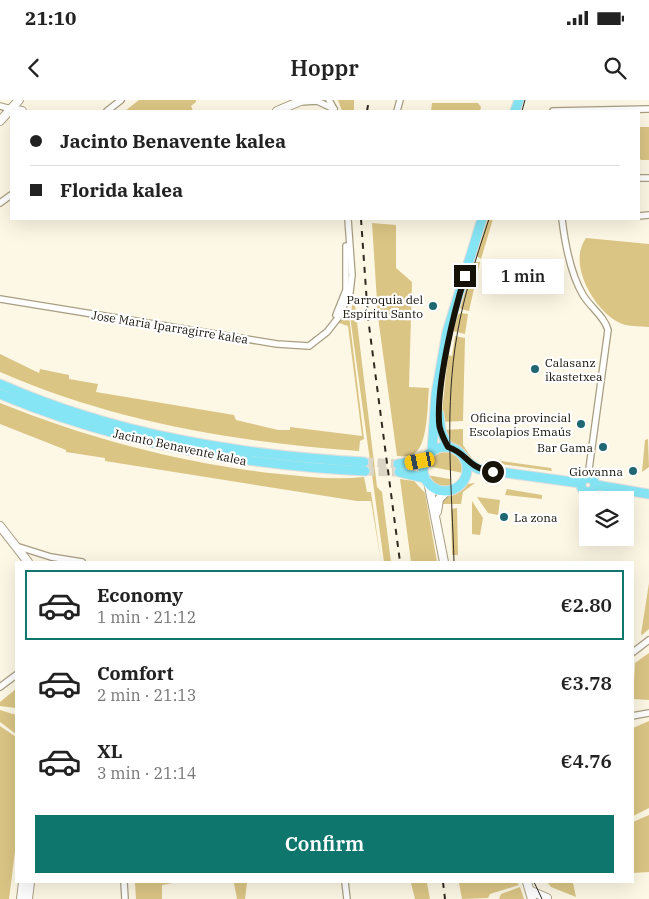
<!DOCTYPE html>
<meta charset="utf-8">
<style>
:root{--surface:#fff;--page:#f2f2f2;--text:#222;--muted:#767676;--line:#e0e0e0;--accent:#0f766e}
body{margin:0;font-family:"IBM Plex Serif",serif;background:var(--page);color:var(--text);height:100vh;display:flex;flex-direction:column;font-size:19px;white-space:nowrap}
*{box-sizing:border-box;margin:0}
p{font-size:16px;color:var(--muted)}
.icon{flex:none;width:28px;height:28px;fill:none;stroke:currentColor;stroke-width:2;stroke-linecap:round;stroke-linejoin:round}
.map{position:relative;flex:1;overflow:hidden}
.side{position:absolute;left:15px;top:461px;width:619px;height:322px;display:flex;flex-direction:column;background:var(--surface);border-radius:0px;box-shadow:0 5px 20px #0002}
.side>*{flex:none}
.hud{position:absolute;left:10px;top:10px;width:630px;height:110px;border-radius:0px;box-shadow:0 5px 20px #0002;display:grid;align-content:center;height:110px;padding:0 20px;background:var(--surface)}
.fabs{position:absolute;left:579px;top:391px;display:grid;gap:10px}
.fabs a{display:grid;place-items:center;width:55px;height:55px;border-radius:0px;background:var(--surface);box-shadow:0 5px 20px #0002;font-size:25px}
.end{position:absolute;width:22px;height:22px;margin:-11px;border:6px solid #171309;background:#fff;box-shadow:0 0 0 2px #fff}
.from{border-radius:50%}
.bubble{position:absolute;height:35px;border-radius:0px;background:var(--surface);box-shadow:0 5px 20px #0002;font-size:16px;font-weight:600;line-height:35px;text-align:center}
.car{position:absolute;width:15px;height:30px;margin:-15px -8px;border-radius:6px;box-shadow:0 0 4px 1px #0007;background:linear-gradient(#f5c518 24%,#345 0 40%,#f5c518 0 76%,#345 0 86%,#f5c518 0)}
.hud b{display:flex;align-items:center;gap:18px;height:48px;font-size:19px}
.hud b+b{border-top:1px solid var(--line)}
.hud i{width:12px;height:12px;background:var(--text)}
ul{padding:9px 0 0;list-style:none}
li{display:flex;align-items:center;gap:15px;height:70px;margin:0 10px 8px;padding:0 10px;border:2px solid transparent;border-radius:0px}
li div{flex:1}
li b{display:block;font-size:19px}
li em{font-style:normal;font-weight:600}
li.active{border-color:var(--accent)}
li>.icon{width:45px;height:45px;stroke-width:1.5}
.action{display:flex;gap:10px;margin-top:auto;padding:10px 20px}
.action a{flex:1;height:58px;border-radius:0px;background:var(--accent);color:#fff;font-size:20px;font-weight:600;line-height:58px;text-align:center}
.status{display:flex;justify-content:space-between;align-items:center;height:35px;padding:0 25px;background:var(--surface);direction:ltr}
.status svg{height:14px;fill:currentColor}
header{display:flex;justify-content:space-between;align-items:center;height:65px;padding:0 20px;background:var(--surface);font-size:22px;font-weight:600}
.map>svg:first-child{display:block}
.green{fill:#dbc585}
.lines{fill:none;stroke-linecap:round;stroke-linejoin:round}
.primary-tunnel{stroke:#dad5c4;stroke-width:9;stroke-dasharray:9 4.5;stroke-linecap:butt}
.street-casing{stroke:#a89e82;stroke-width:8}
.secondary-casing{stroke:#a89e82;stroke-width:10}
.primary-casing{stroke:#dfdedd;stroke-width:11}
.street{stroke:#fff;stroke-width:5.5}
.secondary{stroke:#fff;stroke-width:8}
.primary{stroke:#86e5f4;stroke-width:9}
.tram{stroke:#302b21;stroke-width:1}
.rail{stroke:#302b21;stroke-width:2;stroke-dasharray:6 6;stroke-linecap:butt}
.route{stroke:#171309;stroke-width:6}
.poi-dot{fill:#1e6773;stroke:#fff;stroke-width:2}
.labels{text-anchor:middle;dominant-baseline:central;stroke-width:4.5;stroke-linejoin:round;paint-order:stroke}
.poi-label{font-size:12px;fill:#171309;stroke:#fff;text-anchor:end}
.street-label{font-size:12px;fill:#171309;stroke:#fff}
</style>
<div class="status"><b>21:10</b><svg viewBox="0 0 49 12"><path d="M0 12V9h3v3zM5 12V6h3v6zM10 12V3h3v9zM15 12V0h3v12zM26 1h20v11H26zM47 4h2v5h-2z"/></svg></div>
<header><svg class="icon" aria-label="back" viewBox="0 0 24 24"><path d="M15 5l-7 7 7 7"/></svg>Hoppr<svg class="icon" aria-label="search" viewBox="0 0 24 24"><circle cx="10" cy="10" r="6"/><path d="M15 15l6 6"/></svg></header>
<div class="map">
<svg width="649" height="799" viewBox="0 0 649 799">
<rect width="100%" height="100%" fill="#fdf7e5"/>
<g class="green">
<polygon points="139,0 196,0 196,2 191,6 193,11 125,11"/>
<polygon points="338,0 354,0 354,11 342,11"/>
<polygon points="432,3 478,3 481,7 480,11 431,11"/>
<polygon points="639,27 649,27 649,60 641,60 639,58"/>
<polygon points="485,119 493,119 481,159 475,155"/>
<path d="M 372,123 L 396,125 L 396,168 L 412,182 L 409,287 L 429,288 C 427,304 429,347 412,355 C 408,357 402,356 397,356 L 378,217 Z"/>
<path d="M 586,138 L 649,144 L 649,227 C 640,226 625,227 618,222 C 594,209 567,164 586,138 Z"/>
<polygon points="475,162 480,162 469,211 461,209 459,206 472,165"/>
<polygon points="354,197 377,387 382,392 391,462 384,462 350,216"/>
<path d="M 348,208 L 364,339 L 360,341 L 359,351 C 235,342 115,322 0,272 L 0,254 L 39,273 L 40,269 L 69,275 L 69,279 L 98,284 L 96,292 L 234,315 L 236,320 L 278,330 L 290,330 L 290,327 L 362,336 L 348,226 L 339,223 Z"/>
<polygon points="461,213 468,214 465,234 453,231 457,215"/>
<polygon points="455,236 465,238 463,321 441,322 448,255 452,256"/>
<path d="M 0,303 C 90,339 184,364 280,374 C 308,377 336,380 364,377 L 367,392 L 371,392 L 381,462 L 371,401 L 357,401 L 105,361 L 105,358 L 66,352 L 66,350 L 0,324 Z"/>
<polygon points="463,329 463,345 473,360 449,340 443,330"/>
<polygon points="648,339 649,367 642,372 645,340"/>
<path d="M 444,351 C 457,352 464,360 463,373 L 427,366 L 432,356 Z"/>
<polygon points="494,360 551,368 552,371 493,363"/>
<polygon points="427,375 450,379 451,387 435,385"/>
<polygon points="400,379 414,381 425,393 437,462 411,462"/>
<path d="M 475,383 L 463,392 L 461,404 L 439,404 C 447,394 459,394 467,384 Z"/>
<polygon points="507,389 542,395 542,399 505,395"/>
<polygon points="477,397 500,400 498,415 488,413"/>
<polygon points="472,401 483,418 480,435 472,434"/>
<polygon points="457,408 458,455 452,455 451,409"/>
<polygon points="649,483 649,529 642,535 641,534"/>
<polygon points="649,553 649,600 633,599 635,563"/>
<polygon points="16,589 16,608 0,606 0,602"/>
<polygon points="0,610 16,615 16,634 0,622"/>
<polygon points="649,621 649,708 633,716 633,628"/>
<polygon points="0,626 16,637 16,744 9,799 0,799"/>
<polygon points="649,715 649,772 633,773 633,722"/>
<polygon points="517,782 519,785 490,794 488,798 462,799 459,783"/>
<polygon points="135,783 173,782 173,783 162,785 162,799 136,799"/>
<polygon points="234,783 247,783 245,799 237,799"/>
<polygon points="411,783 427,783 430,799 415,799"/>
<polygon points="548,783 573,783 576,797 551,787"/>
<polygon points="520,787 524,799 499,799 501,794"/>
</g>
<g class="lines">
<g class="primary-tunnel">
<polyline points="364,362 398,364"/>
<polyline points="365,371 399,372"/>
</g>
<defs>
<g id="street">
<polyline points="329,0 334,9"/>
<polyline points="300,2 317,1 334,9"/>
<polyline points="0,6 11,9"/>
<polyline points="107,11 121,0"/>
<polyline points="397,11 400,0"/>
<polyline points="553,11 649,9"/>
<polyline points="639,78 649,78"/>
<polyline points="0,103 11,95"/>
<polyline points="639,116 649,115"/>
<path d="M 562,119 C 565,144 570,173 583,195 C 590,207 605,217 608,230 L 589,369 L 585,379"/>
<polyline points="0,199 277,244 309,246 327,232 338,218 350,192 352,175 348,119"/>
<polyline points="336,215 346,190 346,146"/>
<polyline points="16,446 51,457 82,462"/>
<polyline points="632,553 649,540"/>
<polyline points="0,587 16,575"/>
<polyline points="632,616 649,613"/>
<polyline points="124,782 125,799"/>
<polyline points="345,782 347,799"/>
</g>
<g id="secondary">
<polyline points="11,9 22,11"/>
<polyline points="277,11 303,0"/>
<polyline points="0,21 19,0"/>
<polyline points="429,386 444,462"/>
<polyline points="437,412 439,399 446,392"/>
<polyline points="0,426 28,462"/>
<polyline points="527,782 532,799"/>
<polyline points="531,791 547,798"/>
<polyline points="21,799 23,782"/>
<polyline points="28,799 30,782"/>
</g>
<g id="primary">
<polyline points="515,11 519,0"/>
<path d="M 0,284 C 116,335 239,355 364,362"/>
<path d="M 0,294 C 117,343 240,365 365,371"/>
<polyline points="439,314 441,331 448,347"/>
<circle cx="445" cy="369" r="22"/>
<polyline points="432,351 436,294 447,232 482,119"/>
<polyline points="465,360 478,369 580,383"/>
<polyline points="398,364 425,360"/>
<polyline points="399,372 424,378"/>
<circle cx="588" cy="385" r="7"/>
<polyline points="596,385 649,394"/>
</g>
</defs>
<use href="#street" class="street-casing"/>
<use href="#secondary" class="secondary-casing"/>
<use href="#primary" class="primary-casing"/>
<use href="#street" class="street"/>
<use href="#secondary" class="secondary"/>
<use href="#primary" class="primary"/>
<g class="tram">
<polyline points="522,11 525,0"/>
<path d="M 454,462 C 452,392 445,319 455,248 C 461,204 475,161 489,119"/>
<polyline points="534,782 542,799"/>
</g>
<g class="rail">
<polyline points="367,11 369,0"/>
<polyline points="361,119 368,218 400,462"/>
<polyline points="443,782 445,799"/>
</g>
</g>
<g class="lines">
<path class="route" d="M 465,176 C 453,215 437,282 439,322 C 439,331 444,339 448,347 C 469,354 465,367 493,372"/>
</g>
<g class="poi-dot">
<circle cx="433" cy="206" r="5"/>
<circle cx="535" cy="269" r="5"/>
<circle cx="581" cy="324" r="5"/>
<circle cx="603" cy="347" r="5"/>
<circle cx="633" cy="371" r="5"/>
<circle cx="504" cy="417" r="5"/>
</g>
<g class="labels">
<g class="poi-label">
<text x="423" y="199">Parroquia del<tspan x="423" dy="14">Espíritu Santo</tspan></text>
<text x="545" y="262" text-anchor="start">Calasanz<tspan x="545" dy="14">ikastetxea</tspan></text>
<text x="571" y="317">Oficina provincial<tspan x="571" dy="14">Escolapios Emaús</tspan></text>
<text x="593" y="347">Bar Gama</text>
<text x="623" y="371">Giovanna</text>
<text x="514" y="417" text-anchor="start">La zona</text>
</g>
<g class="street-label">
<text transform="translate(170 227) rotate(9)">Jose Maria Iparragirre kalea</text>
<text transform="translate(180 347) rotate(12)">Jacinto Benavente kalea</text>
</g>
</g>
</svg>
<div class="fabs">
<a><svg class="icon" aria-label="layers" viewBox="0 0 24 24"><path d="M12 4l9 5-9 5-9-5zM3 14l9 5 9-5"/></svg></a>
</div>
<i class="end from" style="left:493px;top:372px"></i>
<i class="end" style="left:465px;top:176px"></i>
<div class="bubble" style="left:482px;top:159px;width:82px">1 min</div>
<i class="car" style="left:420px;top:361px;rotate:259deg"></i>
<div class="hud">
<b><i class="from"></i>Jacinto Benavente kalea</b>
<b><i></i>Florida kalea</b>
</div>
<section class="side">
<ul>
<li class="active"><svg class="icon" aria-label="car" viewBox="0 0 24 24"><path d="M5 17H2v-5l4-1 3-4h7l3 4 3 1v5h-3M9 17h6M6 11h13"/><circle cx="7" cy="17" r="2"/><circle cx="17" cy="17" r="2"/></svg><div><b>Economy</b><p>1 min · 21:12</p></div><em>€2.80</em></li>
<li><svg class="icon" aria-label="car" viewBox="0 0 24 24"><path d="M5 17H2v-5l4-1 3-4h7l3 4 3 1v5h-3M9 17h6M6 11h13"/><circle cx="7" cy="17" r="2"/><circle cx="17" cy="17" r="2"/></svg><div><b>Comfort</b><p>2 min · 21:13</p></div><em>€3.78</em></li>
<li><svg class="icon" aria-label="car" viewBox="0 0 24 24"><path d="M5 17H2v-5l4-1 3-4h7l3 4 3 1v5h-3M9 17h6M6 11h13"/><circle cx="7" cy="17" r="2"/><circle cx="17" cy="17" r="2"/></svg><div><b>XL</b><p>3 min · 21:14</p></div><em>€4.76</em></li>
</ul>
<div class="action"><a>Confirm</a></div>
</section>
</div>
